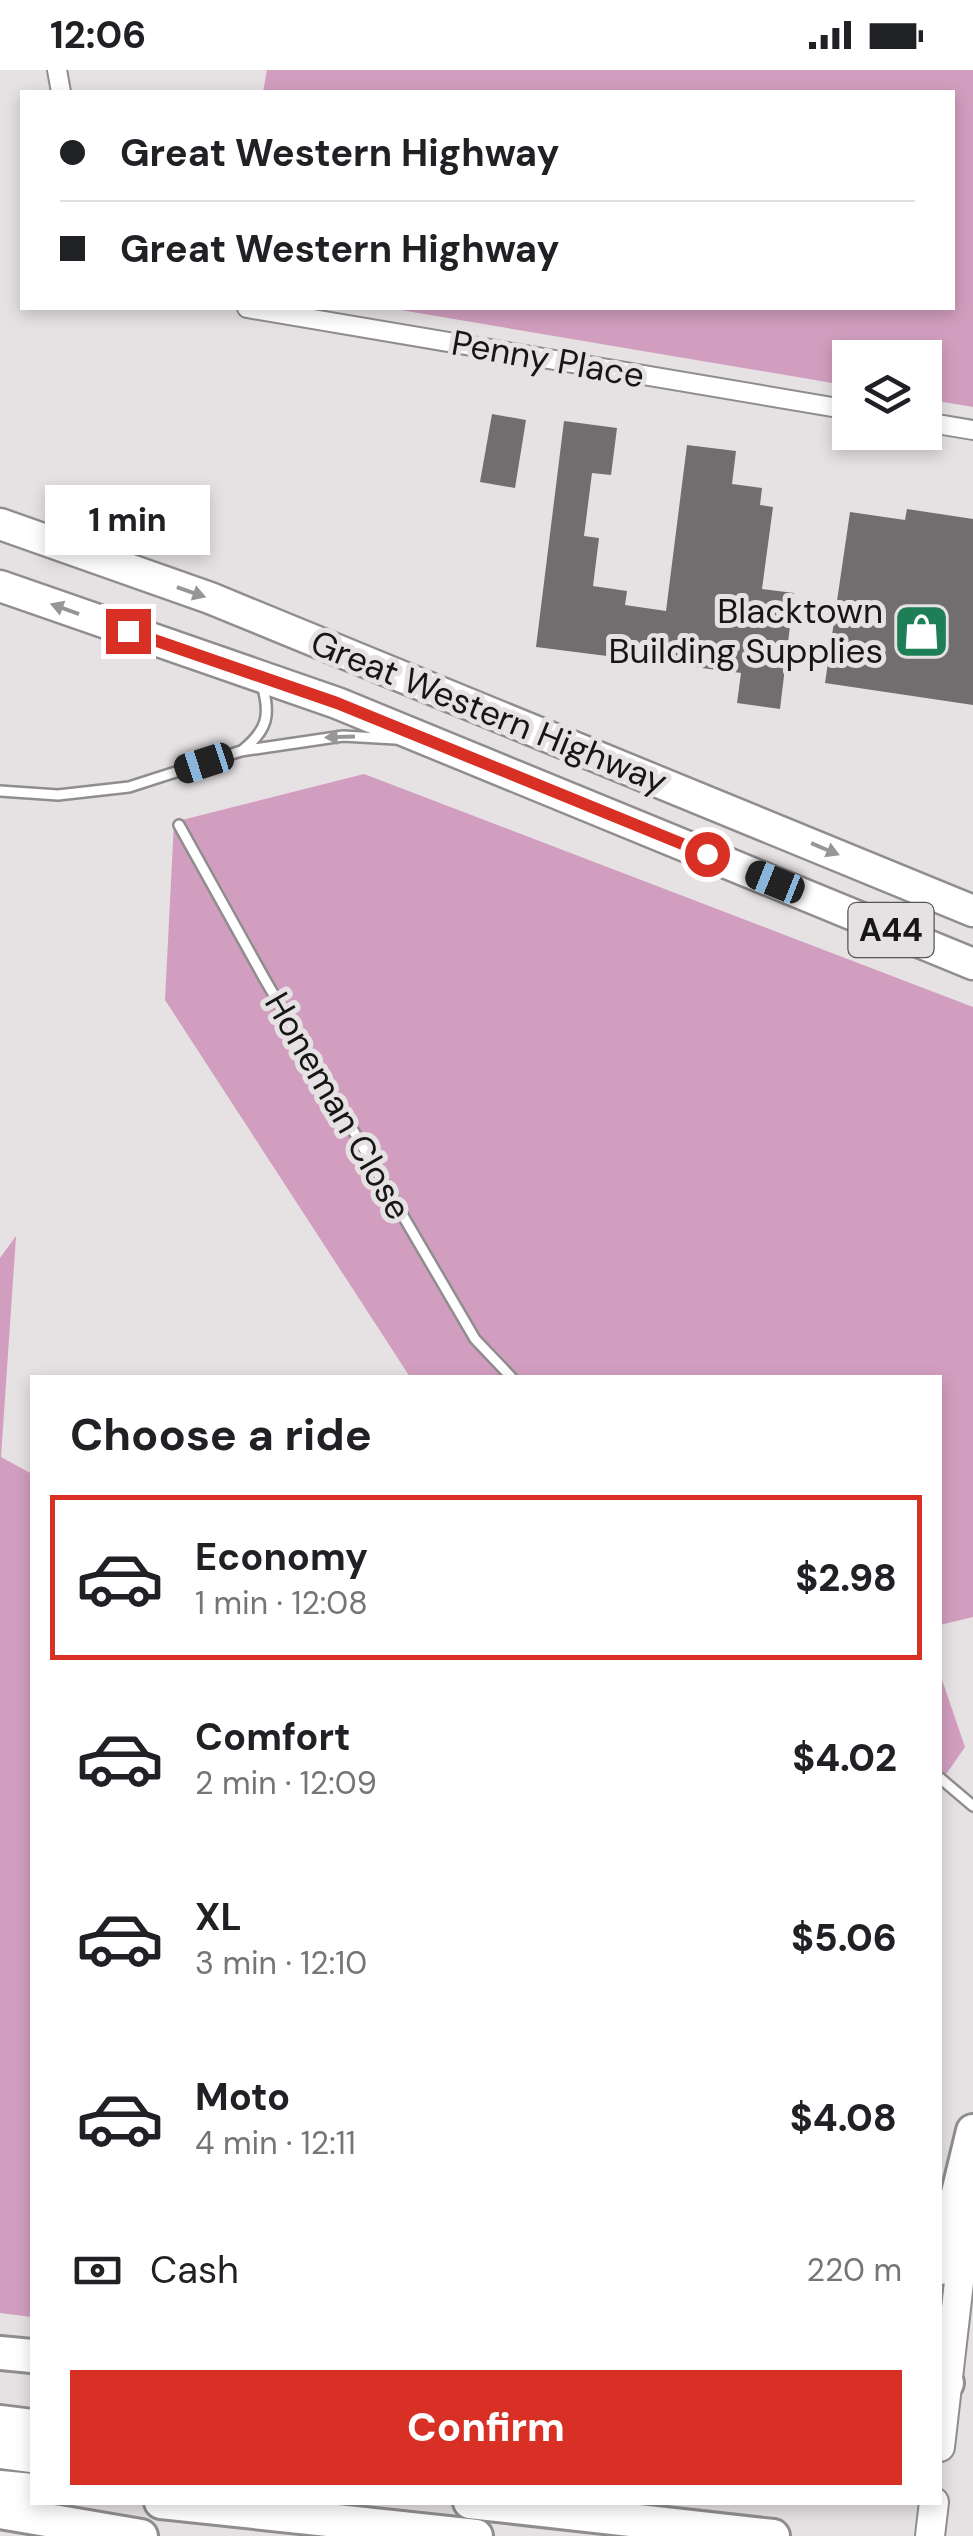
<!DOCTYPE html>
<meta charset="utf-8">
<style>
:root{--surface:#fff;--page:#f6f6f6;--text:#202124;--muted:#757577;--line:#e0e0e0;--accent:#d93025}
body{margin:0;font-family:"DM Sans",sans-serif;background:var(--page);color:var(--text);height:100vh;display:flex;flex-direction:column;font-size:38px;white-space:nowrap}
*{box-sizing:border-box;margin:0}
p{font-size:32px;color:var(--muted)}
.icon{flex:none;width:55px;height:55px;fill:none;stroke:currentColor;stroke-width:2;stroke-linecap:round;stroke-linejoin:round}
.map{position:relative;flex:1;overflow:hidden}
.drawer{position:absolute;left:30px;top:1305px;width:912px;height:1130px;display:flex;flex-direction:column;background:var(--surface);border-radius:0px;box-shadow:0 5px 15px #0003}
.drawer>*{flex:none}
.guide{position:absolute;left:20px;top:20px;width:935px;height:220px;border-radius:0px;box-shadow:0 5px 15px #0003;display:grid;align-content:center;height:220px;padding:0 40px;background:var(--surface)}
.buttons{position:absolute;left:832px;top:270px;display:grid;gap:20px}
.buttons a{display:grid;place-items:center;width:110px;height:110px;border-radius:0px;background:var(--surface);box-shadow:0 5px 15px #0003;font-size:50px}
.end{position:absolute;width:45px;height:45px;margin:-22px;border:12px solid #d93025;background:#fff;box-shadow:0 0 0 5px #fff}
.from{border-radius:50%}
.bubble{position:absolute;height:70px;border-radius:0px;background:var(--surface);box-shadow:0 5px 15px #0003;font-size:32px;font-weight:800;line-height:70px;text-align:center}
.car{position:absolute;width:30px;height:60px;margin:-30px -15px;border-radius:12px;box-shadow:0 0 8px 2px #0007;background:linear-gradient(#222 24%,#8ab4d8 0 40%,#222 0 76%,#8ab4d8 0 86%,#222 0)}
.guide b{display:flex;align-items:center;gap:35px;height:95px;font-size:38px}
.guide b+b{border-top:2px solid var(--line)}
.guide i{width:25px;height:25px;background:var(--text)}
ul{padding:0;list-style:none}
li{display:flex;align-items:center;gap:30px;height:165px;margin:0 20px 15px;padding:0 20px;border:5px solid transparent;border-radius:0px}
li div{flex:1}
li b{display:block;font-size:38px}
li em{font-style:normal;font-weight:800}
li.selected{border-color:var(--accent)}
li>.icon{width:90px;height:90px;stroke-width:1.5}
h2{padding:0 40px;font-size:45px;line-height:120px}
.pay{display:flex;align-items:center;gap:25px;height:110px;padding:0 40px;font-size:38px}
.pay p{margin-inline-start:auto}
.action{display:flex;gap:20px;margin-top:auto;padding:20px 40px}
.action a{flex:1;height:115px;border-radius:0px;background:var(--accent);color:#fff;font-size:40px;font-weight:800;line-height:115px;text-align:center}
.status{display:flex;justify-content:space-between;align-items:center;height:70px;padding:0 50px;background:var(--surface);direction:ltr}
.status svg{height:28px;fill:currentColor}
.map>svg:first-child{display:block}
.green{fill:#d29ebf}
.building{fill:#716e70}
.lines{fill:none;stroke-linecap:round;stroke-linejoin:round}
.service-casing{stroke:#908d8f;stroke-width:14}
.minor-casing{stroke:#908d8f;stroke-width:22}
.primary-casing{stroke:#908d8f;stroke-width:32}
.trunk-casing{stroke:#908d8f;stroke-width:35}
.motorway-casing{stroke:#908d8f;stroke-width:38}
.service{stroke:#fff;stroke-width:9}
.minor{stroke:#fff;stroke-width:18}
.primary{stroke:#fff;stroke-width:28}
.trunk{stroke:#fff;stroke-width:30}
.motorway{stroke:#fff;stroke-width:32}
.oneway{fill:#979697}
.route{stroke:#d93025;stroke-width:12}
.labels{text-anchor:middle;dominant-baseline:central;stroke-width:10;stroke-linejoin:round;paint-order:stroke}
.shield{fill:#e6e2e4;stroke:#555354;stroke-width:2.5}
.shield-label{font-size:32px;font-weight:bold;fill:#171617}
.street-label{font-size:35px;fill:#171617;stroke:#e6e2e4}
.poi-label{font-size:35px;fill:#171617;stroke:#e6e2e4;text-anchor:end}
</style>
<div class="status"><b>12:06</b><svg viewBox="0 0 49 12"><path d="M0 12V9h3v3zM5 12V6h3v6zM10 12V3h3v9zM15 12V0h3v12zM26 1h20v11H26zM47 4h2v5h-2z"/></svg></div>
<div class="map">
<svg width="973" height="2466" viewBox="0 0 973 2466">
<rect width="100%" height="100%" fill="#e6e2e4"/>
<g class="green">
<polygon points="267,0 973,0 973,337 925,329 925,288 850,288 850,316 389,238 952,238 952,22 263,22"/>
<polygon points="364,704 973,937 973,1547 940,1555 940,1308 410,1307 165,930 174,752"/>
<polygon points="16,1166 1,1387 32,1404 32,2247 0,2243 0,1188"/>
<polygon points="940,1604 965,1677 940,1713"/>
</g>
<g class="building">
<polygon points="492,344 526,350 515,418 480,412"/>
<polygon points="564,351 617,358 611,405 592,403 584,466 599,468 593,516 627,521 625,535 666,541 687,375 736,381 732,414 762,418 760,435 773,437 762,519 794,523 780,639 737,633 741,603 536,577"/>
<polygon points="907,439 973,449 973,635 825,613 850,442 905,450"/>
</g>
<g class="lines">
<defs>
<g id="service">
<path d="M 244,679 C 267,660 271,645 262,615"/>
<polyline points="0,721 58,725 129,717 241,681 343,666 395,669"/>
<polyline points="179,755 264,908 475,1269 512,1308"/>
<polyline points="940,1708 973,1736"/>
</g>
<g id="minor">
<polyline points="57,0 61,22"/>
<polyline points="247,238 850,340"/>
<polyline points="925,352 973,360"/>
</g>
<g id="primary">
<polyline points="940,2377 968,2134"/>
<polyline points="930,2466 934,2432"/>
</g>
<g id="trunk">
<polyline points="0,454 210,528 973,841"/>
<polyline points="0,516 337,633 973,894"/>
</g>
<g id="motorway">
<polyline points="940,2198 973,2061"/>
<polyline points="0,2283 32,2286"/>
<polyline points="940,2312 947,2313"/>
<polyline points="0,2352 32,2356"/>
<polyline points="0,2382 32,2386"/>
<polyline points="0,2417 32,2420"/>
<polyline points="161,2432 476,2466"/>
<polyline points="470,2432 773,2466"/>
<polyline points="0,2442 141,2466"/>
</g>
</defs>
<use href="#service" class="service-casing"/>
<use href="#minor" class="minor-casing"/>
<use href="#primary" class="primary-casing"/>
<use href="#trunk" class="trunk-casing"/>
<use href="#motorway" class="motorway-casing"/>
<use href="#service" class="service"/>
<use href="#minor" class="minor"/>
<use href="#primary" class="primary"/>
<use href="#trunk" class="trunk"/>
<use href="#motorway" class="motorway"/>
</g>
<defs><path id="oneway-solid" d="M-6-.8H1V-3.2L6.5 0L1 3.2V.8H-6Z" transform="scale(2.5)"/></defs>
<g class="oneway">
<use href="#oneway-solid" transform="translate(191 522) rotate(19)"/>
<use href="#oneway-solid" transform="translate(65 539) rotate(-160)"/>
<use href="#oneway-solid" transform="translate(340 667) rotate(178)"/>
<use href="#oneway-solid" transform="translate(825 779) rotate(23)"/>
</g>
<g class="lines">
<polyline class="route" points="128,561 337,633 707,784"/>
</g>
<defs>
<symbol id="shop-square" viewBox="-11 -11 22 22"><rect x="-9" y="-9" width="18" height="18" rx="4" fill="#1e7f57" stroke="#e6e2e4"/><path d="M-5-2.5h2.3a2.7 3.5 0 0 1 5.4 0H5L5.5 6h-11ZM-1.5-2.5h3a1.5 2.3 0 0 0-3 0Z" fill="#fff"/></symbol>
</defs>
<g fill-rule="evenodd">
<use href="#shop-square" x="890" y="530" width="63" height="63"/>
</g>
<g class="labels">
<rect class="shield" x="848.5" y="833" width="85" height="54" rx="8"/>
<g class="shield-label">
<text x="891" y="860">A44</text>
</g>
<g class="street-label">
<text transform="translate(548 289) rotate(10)">Penny Place</text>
<text transform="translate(489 642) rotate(22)">Great Western Highway</text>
<text transform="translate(338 1036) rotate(60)">Honeman Close</text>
</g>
<g class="poi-label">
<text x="883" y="541">Blacktown<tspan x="883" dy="40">Building Supplies</tspan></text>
</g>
</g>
</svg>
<div class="buttons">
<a><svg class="icon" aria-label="layers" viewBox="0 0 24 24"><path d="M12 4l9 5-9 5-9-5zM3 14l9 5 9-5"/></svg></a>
</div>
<i class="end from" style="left:707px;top:784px"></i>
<i class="end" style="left:128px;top:561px"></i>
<div class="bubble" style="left:45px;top:415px;width:165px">1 min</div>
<i class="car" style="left:204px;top:693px;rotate:252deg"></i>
<i class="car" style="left:775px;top:812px;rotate:292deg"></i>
<div class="guide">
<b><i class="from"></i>Great Western Highway</b>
<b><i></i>Great Western Highway</b>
</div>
<section class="drawer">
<h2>Choose a ride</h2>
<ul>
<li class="selected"><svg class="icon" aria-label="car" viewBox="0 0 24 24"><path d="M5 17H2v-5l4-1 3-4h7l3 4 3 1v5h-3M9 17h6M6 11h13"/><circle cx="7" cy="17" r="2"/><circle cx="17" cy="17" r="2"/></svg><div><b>Economy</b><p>1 min · 12:08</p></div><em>$2.98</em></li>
<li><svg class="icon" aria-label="car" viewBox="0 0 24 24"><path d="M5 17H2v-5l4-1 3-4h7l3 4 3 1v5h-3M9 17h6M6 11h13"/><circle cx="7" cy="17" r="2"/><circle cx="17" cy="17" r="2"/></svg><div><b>Comfort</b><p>2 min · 12:09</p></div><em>$4.02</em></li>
<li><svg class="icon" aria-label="car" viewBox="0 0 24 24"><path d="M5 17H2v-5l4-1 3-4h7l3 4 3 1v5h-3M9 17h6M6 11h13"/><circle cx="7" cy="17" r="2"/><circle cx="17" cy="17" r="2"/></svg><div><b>XL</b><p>3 min · 12:10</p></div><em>$5.06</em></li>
<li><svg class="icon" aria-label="car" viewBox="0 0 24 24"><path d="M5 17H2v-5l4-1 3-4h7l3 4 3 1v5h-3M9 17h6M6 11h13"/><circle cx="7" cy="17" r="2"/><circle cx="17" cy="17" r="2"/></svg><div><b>Moto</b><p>4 min · 12:11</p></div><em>$4.08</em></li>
</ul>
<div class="pay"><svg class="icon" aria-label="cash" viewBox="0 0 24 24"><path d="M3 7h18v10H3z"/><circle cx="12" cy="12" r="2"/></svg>Cash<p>220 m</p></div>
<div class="action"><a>Confirm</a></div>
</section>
</div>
